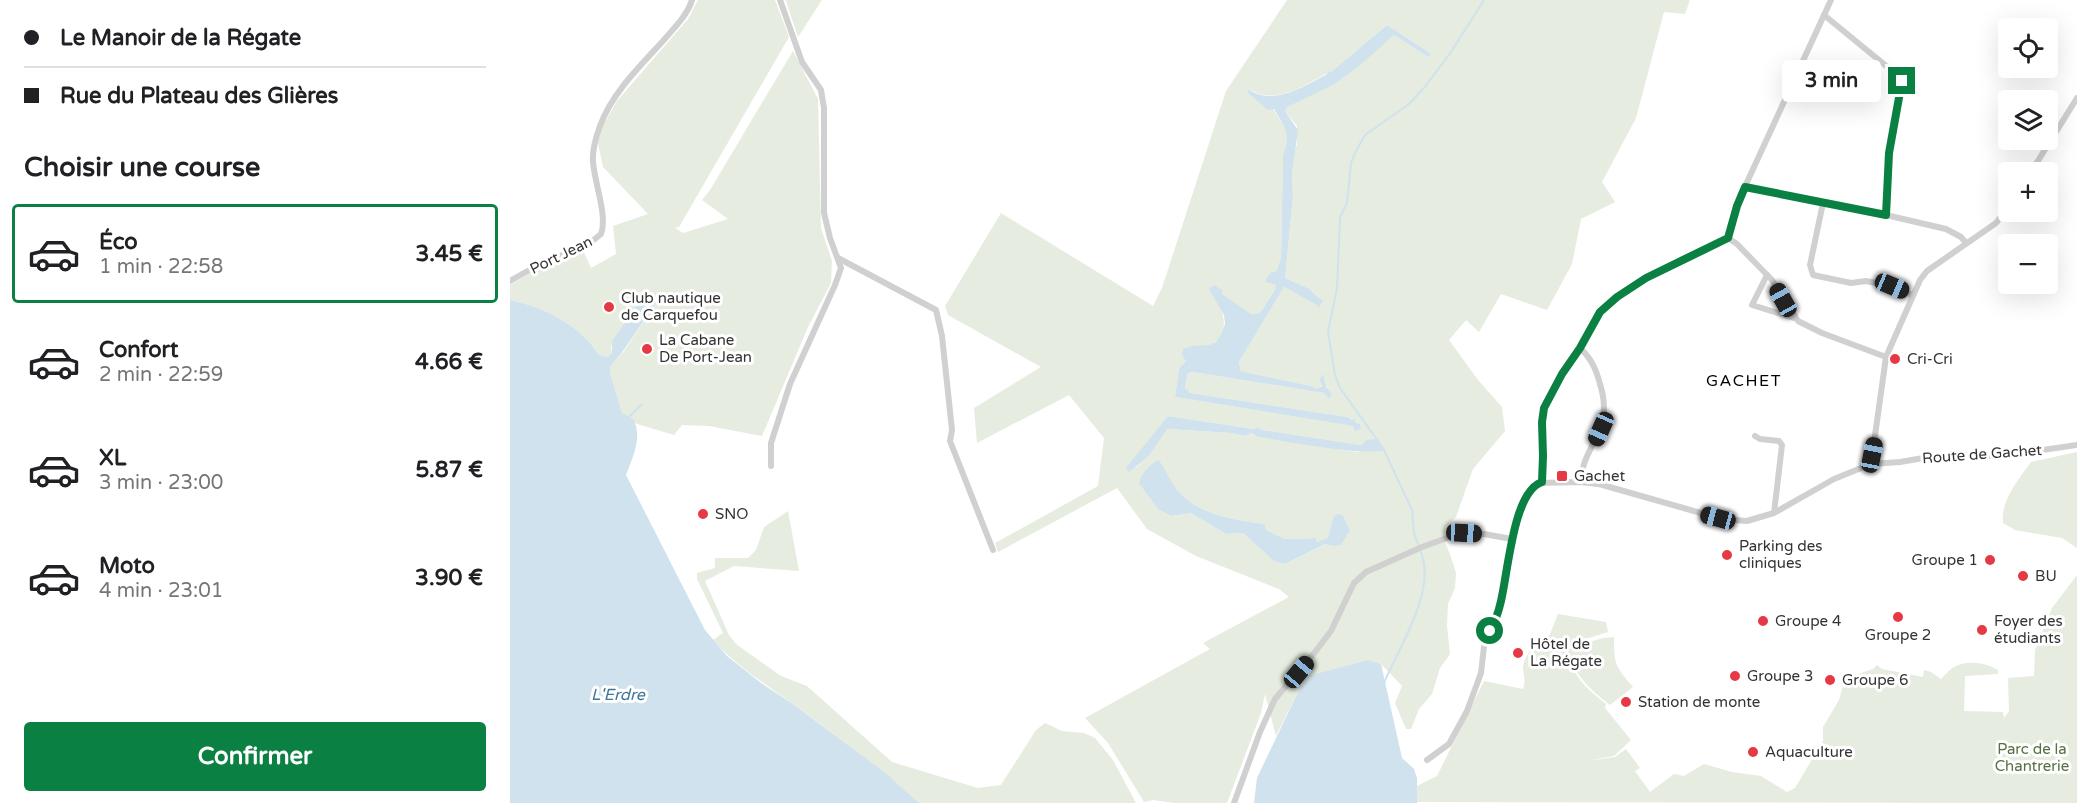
<!DOCTYPE html>
<html lang="fr">
<meta charset="utf-8">
<style>
:root{--surface:#fff;--page:#f6f6f6;--text:#202124;--muted:#757577;--line:#e0e0e0;--accent:#0b8043}
body{margin:0;font-family:"Varela Round",sans-serif;background:var(--page);color:var(--text);height:100vh;display:flex;flex-direction:column;font-size:22px;white-space:nowrap}
*{box-sizing:border-box;margin:0}
p{font-size:20px;color:var(--muted)}
.icon{flex:none;width:33px;height:33px;fill:none;stroke:currentColor;stroke-width:2;stroke-linecap:round;stroke-linejoin:round}
.map{position:relative;flex:1;overflow:hidden}
.side{display:flex;flex-direction:column;background:var(--surface);width:510px}
.side>*{flex:none}
.banner{display:grid;align-content:center;height:132px;padding:0 24px;background:var(--surface)}
.buttons{position:absolute;left:1488px;top:18px;display:grid;gap:12px}
.buttons a{display:grid;place-items:center;width:60px;height:60px;border-radius:6px;background:var(--surface);box-shadow:0 6px 24px #0002;font-size:30px}
.end{position:absolute;width:27px;height:27px;margin:-14px;border:8px solid #0b8043;background:#fff;box-shadow:0 0 0 3px #fff}
.from{border-radius:50%}
.bubble{position:absolute;height:42px;border-radius:6px;background:var(--surface);box-shadow:0 6px 24px #0002;font-size:20px;font-weight:700;line-height:42px;text-align:center}
.car{position:absolute;width:18px;height:36px;margin:-18px -9px;border-radius:8px;box-shadow:0 0 4px 2px #0007;background:linear-gradient(#222 24%,#8ab4d8 0 40%,#222 0 76%,#8ab4d8 0 86%,#222 0)}
.banner b{display:flex;align-items:center;gap:21px;height:57px;font-size:22px}
.banner b+b{border-top:2px solid var(--line)}
.banner i{width:15px;height:15px;background:var(--text)}
ul{padding:0;list-style:none}
li{display:flex;align-items:center;gap:18px;height:99px;margin:0 12px 9px;padding:0 12px;border:3px solid transparent;border-radius:6px}
li div{flex:1}
li b{display:block;font-size:22px}
li em{font-style:normal;font-weight:700}
li.active{border-color:var(--accent)}
li>.icon{width:54px;height:54px;stroke-width:1.5}
h2{padding:0 24px;font-size:27px;line-height:72px}
.cta{display:flex;gap:12px;margin-top:auto;padding:12px 24px}
.cta a{flex:1;height:69px;border-radius:6px;background:var(--accent);color:#fff;font-size:24px;font-weight:700;line-height:69px;text-align:center}
main{display:flex;flex:1;min-height:0}
.map>svg:first-child{display:block}
.green{fill:#e6ecdf;fill-rule:evenodd}
.water{fill:#cfe2ee}
.lines{fill:none;stroke-linecap:round;stroke-linejoin:round}
.stream{stroke:#cfe2ee;stroke-width:2}
.minor{stroke:#d0d0d0;stroke-width:6}
.route{stroke:#0b8043;stroke-width:8}
.poi-dot{fill:#e63946;stroke:#fff;stroke-width:2}
.labels{text-anchor:middle;dominant-baseline:central;stroke-width:6;stroke-linejoin:round;paint-order:stroke}
.street-label{font-size:15px;fill:#333;stroke:#fff}
.poi-label{font-size:15px;fill:#333;stroke:#fff;text-anchor:start}
.park-label{font-size:15px;fill:#56703f;stroke:#fff}
.neighbourhood-label{font-size:16px;letter-spacing:1.5px;fill:#000;stroke:#fff}
.water-label{font-size:16px;font-style:italic;fill:#3f7597;stroke:#fff}
</style>
<main>
<section class="side">
<div class="banner">
<b><i class="from"></i>Le Manoir de la Régate</b>
<b><i></i>Rue du Plateau des Glières</b>
</div>
<h2>Choisir une course</h2>
<ul>
<li class="active"><svg class="icon" aria-label="car" viewBox="0 0 24 24"><path d="M5 17H2v-5l4-1 3-4h7l3 4 3 1v5h-3M9 17h6M6 11h13"/><circle cx="7" cy="17" r="2"/><circle cx="17" cy="17" r="2"/></svg><div><b>Éco</b><p>1 min · 22:58</p></div><em>3.45 €</em></li>
<li><svg class="icon" aria-label="car" viewBox="0 0 24 24"><path d="M5 17H2v-5l4-1 3-4h7l3 4 3 1v5h-3M9 17h6M6 11h13"/><circle cx="7" cy="17" r="2"/><circle cx="17" cy="17" r="2"/></svg><div><b>Confort</b><p>2 min · 22:59</p></div><em>4.66 €</em></li>
<li><svg class="icon" aria-label="car" viewBox="0 0 24 24"><path d="M5 17H2v-5l4-1 3-4h7l3 4 3 1v5h-3M9 17h6M6 11h13"/><circle cx="7" cy="17" r="2"/><circle cx="17" cy="17" r="2"/></svg><div><b>XL</b><p>3 min · 23:00</p></div><em>5.87 €</em></li>
<li><svg class="icon" aria-label="car" viewBox="0 0 24 24"><path d="M5 17H2v-5l4-1 3-4h7l3 4 3 1v5h-3M9 17h6M6 11h13"/><circle cx="7" cy="17" r="2"/><circle cx="17" cy="17" r="2"/></svg><div><b>Moto</b><p>4 min · 23:01</p></div><em>3.90 €</em></li>
</ul>
<div class="cta"><a>Confirmer</a></div>
</section>
<div class="map">
<svg width="1567" height="803" viewBox="0 0 1567 803">
<rect width="100%" height="100%" fill="#fff"/>
<g class="green">
<path d="M 188,0 L 265,0 L 279,37 L 169,227 L 165,228 L 173,233 L 218,219 L 192,200 L 200,190 L 283,51 L 308,99 L 311,228 L 322,261 L 321,283 L 298,327 L 252,436 L 199,426 L 172,425 L 164,435 L 127,424 L 112,414 L 100,373 L 100,365 L 112,354 L 146,303 L 135,295 L 101,346 L 102,353 L 98,357 L 89,355 C 70,325 34,307 0,300 L 0,285 L 27,269 L 73,250 L 81,268 L 106,254 L 103,226 L 138,214 L 93,167 L 88,143 L 92,127 L 107,101 L 178,19 Z"/>
<polygon points="276,0 312,0 288,37 277,4"/>
<path d="M 777,0 L 1180,0 L 1175,14 L 1154,12 L 1126,118 L 1092,182 L 1105,202 L 1071,219 L 1062,264 L 1037,310 L 991,294 L 969,332 L 956,320 L 939,340 L 968,380 L 992,407 L 995,431 L 963,469 L 946,517 L 935,527 L 935,543 L 940,554 L 946,573 L 945,588 L 938,604 L 937,626 L 940,654 L 930,668 L 922,694 L 909,709 L 901,729 L 896,729 L 885,703 L 892,686 L 871,664 L 858,660 L 802,675 L 789,690 L 766,736 L 755,694 L 751,713 L 717,803 L 664,803 L 643,800 L 634,802 L 598,743 L 575,718 L 700,649 L 693,643 L 779,597 L 769,589 L 686,556 L 637,529 L 607,488 L 488,552 L 485,543 L 588,486 L 594,438 L 559,395 L 467,443 L 464,408 L 531,367 L 438,315 L 435,306 L 491,213 L 643,306 L 652,288 L 716,91 ZM 877,25 L 920,55 L 918,57 L 884,35 L 823,85 L 777,106 L 775,111 L 787,126 L 787,144 L 784,154 L 782,174 L 783,197 L 775,278 L 798,288 L 810,298 L 808,305 L 774,287 L 729,362 L 731,371 L 801,386 L 806,390 L 813,384 L 822,394 L 819,398 L 814,393 L 683,372 L 678,373 L 675,389 L 680,393 L 838,417 L 843,420 L 846,418 L 845,422 L 850,424 L 851,429 L 848,430 L 844,426 L 665,397 L 669,368 L 676,361 L 676,349 C 684,345 691,347 699,345 C 726,337 709,302 704,285 L 711,294 L 741,314 L 750,313 L 766,288 L 771,258 L 773,155 L 778,145 L 778,133 L 763,109 L 742,97 L 740,90 C 766,105 793,86 816,74 L 818,71 L 821,72 ZM 658,416 L 744,429 L 747,427 L 753,430 L 851,445 L 856,440 L 872,451 L 854,450 L 848,452 L 748,437 L 740,433 L 735,436 L 722,433 L 656,429 L 638,457 L 625,468 ZM 649,460 C 655,470 660,480 666,488 C 686,515 725,520 755,524 L 756,530 L 775,539 L 806,538 L 807,542 L 818,539 L 823,517 L 822,546 L 815,544 L 775,564 L 764,561 L 733,533 L 716,534 L 681,513 L 662,516 Z"/>
<path d="M 1567,452 L 1567,548 L 1552,538 L 1505,530 L 1493,523 C 1490,501 1509,479 1521,462 Z"/>
<path d="M 278,511 L 289,571 L 224,566 L 195,581 L 219,635 L 226,644 L 271,676 L 297,686 L 382,762 L 468,788 L 491,785 L 526,730 L 535,723 L 552,731 L 574,733 L 585,738 L 603,760 L 626,803 L 409,803 C 370,769 328,737 286,706 C 257,685 227,667 203,640 L 213,633 L 187,579 L 187,573 L 205,568 L 205,558 L 238,558 L 246,550 L 254,527 Z"/>
<path d="M 1567,575 L 1567,803 L 907,802 L 907,786 L 927,776 L 974,681 L 1013,689 C 1016,681 1014,677 1013,669 C 1013,659 1019,653 1023,646 L 1036,644 L 1048,614 L 1096,622 L 1098,632 L 1057,645 L 1058,656 L 1058,648 L 1093,638 L 1104,637 C 1104,665 1105,666 1123,687 L 1100,705 C 1080,689 1073,683 1060,661 C 1067,681 1080,691 1096,704 L 1095,708 L 1121,740 L 1104,756 L 1077,761 L 1105,757 L 1116,749 L 1130,768 L 1125,771 L 1140,792 L 1164,774 L 1174,776 L 1194,764 L 1222,772 L 1251,776 L 1277,792 L 1285,788 L 1313,741 L 1313,727 L 1329,700 L 1334,682 L 1339,677 L 1363,669 L 1367,665 L 1372,669 L 1413,677 L 1414,670 L 1421,672 L 1431,679 C 1435,675 1441,668 1446,666 C 1458,660 1477,663 1488,670 L 1488,674 L 1455,676 L 1454,711 L 1493,712 L 1494,718 L 1499,711 L 1498,678 L 1524,676 L 1525,650 L 1542,608 Z"/>
</g>
<g class="water">
<path d="M 877,25 L 921,54 L 918,57 L 884,35 L 849,66 L 823,85 L 777,107 L 775,111 L 788,130 L 782,174 L 783,197 L 775,278 L 798,288 L 813,301 L 808,308 L 807,305 L 774,287 L 729,362 L 731,371 L 801,386 L 806,389 L 812,386 L 810,379 L 813,374 L 816,387 L 822,394 L 819,399 L 814,393 L 683,372 L 678,373 L 675,388 L 680,393 L 838,417 L 842,420 L 846,418 L 845,422 L 850,424 L 851,429 L 845,431 L 843,426 L 665,397 L 669,368 L 676,361 L 672,355 L 673,349 L 682,346 L 699,345 L 706,342 L 711,335 L 715,324 L 714,315 L 699,289 L 704,285 L 712,290 L 712,294 L 741,314 L 750,313 L 766,288 L 765,284 L 755,282 L 760,273 L 767,271 L 771,258 L 773,155 C 782,134 774,127 764,109 L 758,110 L 737,92 L 739,90 C 765,106 793,86 816,75 L 818,71 L 821,72 Z"/>
<path d="M 135,295 L 146,303 L 111,354 L 100,366 L 100,373 L 112,413 L 124,420 C 132,439 123,456 116,475 L 195,630 L 217,656 L 251,683 L 283,704 L 374,772 L 409,803 L 0,803 L 0,300 C 34,307 70,325 89,355 L 98,357 L 102,353 L 102,341 Z"/>
<path d="M 658,416 L 744,429 L 747,427 L 753,430 L 851,445 L 856,440 L 866,439 L 873,451 C 863,451 853,452 844,451 C 812,448 780,442 748,437 L 741,433 L 735,436 L 722,433 L 657,429 L 638,457 L 619,472 L 616,468 Z"/>
<path d="M 649,460 C 655,469 660,480 666,488 C 686,515 725,520 755,524 L 756,530 L 775,539 L 806,538 L 807,542 L 818,538 L 823,517 L 828,514 L 833,516 L 840,530 L 831,545 L 822,546 L 815,544 L 775,564 L 764,561 L 733,533 L 716,534 L 681,513 L 662,516 L 648,509 L 629,483 C 631,474 640,463 649,460 Z"/>
<polygon points="858,660 871,664 892,758 904,769 907,778 907,803 744,803 747,778 789,690 801,675"/>
</g>
<g class="lines">
<g class="stream">
<polyline points="119,417 132,404"/>
<polyline points="908,544 904,533 902,510 873,448 830,388 825,375 818,332 827,288 830,217 837,203 841,163 846,151 855,135 899,104 914,88 941,52 974,0"/>
<path d="M 874,683 C 889,647 928,589 910,550"/>
</g>
<g class="minor">
<polyline points="1314,15 1392,79 1379,153 1376,215"/>
<polyline points="1521,172 1567,98"/>
<polyline points="1235,187 1376,215 1436,229 1451,237 1456,243"/>
<polyline points="1313,203 1300,265 1303,275 1341,283 1356,281 1382,286 1402,295"/>
<polyline points="1218,238 1227,244 1262,280 1288,321 1312,333 1376,357"/>
<polyline points="328,258 426,310 432,336 442,430 440,441 483,550"/>
<polyline points="1257,275 1242,305 1284,318"/>
<path d="M 0,281 L 23,268 L 80,243 L 91,234 C 98,216 84,182 83,161 C 82,149 86,137 90,126 C 102,93 130,66 153,41 C 164,28 177,16 182,0"/>
<path d="M 1070,348 C 1081,358 1086,369 1090,384 C 1105,431 1074,442 1070,482"/>
<polyline points="1245,436 1250,439 1269,441 1272,445 1264,513"/>
<polyline points="1361,464 1376,357 1410,280 1417,271 1486,223 1498,207"/>
<polyline points="261,466 261,443 280,384 325,285 331,268 320,238 314,213 314,108 311,90 292,62 270,0"/>
<polyline points="1032,482 1033,456 1032,422 1034,408 1052,374 1070,348 1090,312 1107,297 1136,278 1218,238 1226,206 1321,0"/>
<polyline points="917,760 939,744 957,711 971,673 974,647 990,606 1008,514 1011,506 1027,483 1070,482 1089,484 1212,519 1237,521 1264,513 1324,479 1361,464 1390,462 1431,455 1490,456 1567,445"/>
<polyline points="724,803 750,732 765,699 805,652 821,631 844,583 856,572 912,547 945,535 954,533 974,534 1002,539"/>
</g>
</g>
<g class="lines">
<path class="route" d="M 980,631 C 984,623 988,614 990,605 C 998,577 1002,492 1032,482 L 1033,456 L 1032,422 L 1034,408 L 1052,374 L 1070,348 L 1090,312 L 1107,297 L 1136,278 L 1218,238 L 1227,206 L 1235,187 L 1376,215 L 1379,153 L 1392,81"/>
</g>
<g class="poi-dot">
<circle cx="99" cy="307" r="6"/>
<circle cx="137" cy="349" r="6"/>
<circle cx="1385" cy="359" r="6"/>
<rect x="1046" y="470" width="12" height="12" rx="3"/>
<circle cx="193" cy="514" r="6"/>
<circle cx="1217" cy="555" r="6"/>
<circle cx="1480" cy="560" r="6"/>
<circle cx="1513" cy="576" r="6"/>
<circle cx="1388" cy="617" r="6"/>
<circle cx="1253" cy="621" r="6"/>
<circle cx="1472" cy="630" r="6"/>
<circle cx="1008" cy="653" r="6"/>
<circle cx="1225" cy="676" r="6"/>
<circle cx="1320" cy="680" r="6"/>
<circle cx="1116" cy="702" r="6"/>
<circle cx="1243" cy="752" r="6"/>
</g>
<g class="labels">
<g class="street-label">
<text transform="translate(51 255) rotate(-26)">Port Jean</text>
<text transform="translate(1472 454) rotate(-4)">Route de Gachet</text>
</g>
<g class="poi-label">
<text x="111" y="298">Club nautique<tspan x="111" dy="17">de Carquefou</tspan></text>
<text x="149" y="340">La Cabane<tspan x="149" dy="17">De Port-Jean</tspan></text>
<text x="1397" y="359">Cri-Cri</text>
<text x="1064" y="476">Gachet</text>
<text x="205" y="514">SNO</text>
<text x="1229" y="546">Parking des<tspan x="1229" dy="17">cliniques</tspan></text>
<text x="1468" y="560" text-anchor="end">Groupe 1</text>
<text x="1525" y="576">BU</text>
<text x="1265" y="621">Groupe 4</text>
<text x="1484" y="621">Foyer des<tspan x="1484" dy="17">étudiants</tspan></text>
<text x="1388" y="635" text-anchor="middle">Groupe 2</text>
<text x="1020" y="644">Hôtel de<tspan x="1020" dy="17">La Régate</tspan></text>
<text x="1237" y="676">Groupe 3</text>
<text x="1332" y="680">Groupe 6</text>
<text x="1128" y="702">Station de monte</text>
<text x="1255" y="752">Aquaculture</text>
</g>
<g class="park-label">
<text x="1522" y="749">Parc de la<tspan x="1522" dy="17">Chantrerie</tspan></text>
</g>
<g class="neighbourhood-label">
<text x="1234" y="381">GACHET</text>
</g>
<g class="water-label">
<text x="108" y="695">L'Erdre</text>
</g>
</g>
</svg>
<div class="buttons">
<a><svg class="icon" aria-label="locate" viewBox="0 0 24 24"><circle cx="12" cy="12" r="6"/><path d="M12 2v4M12 18v4M2 12h4M18 12h4"/></svg></a>
<a><svg class="icon" aria-label="layers" viewBox="0 0 24 24"><path d="M12 4l9 5-9 5-9-5zM3 14l9 5 9-5"/></svg></a>
<a>+</a>
<a>−</a>
</div>
<i class="end from" style="left:980px;top:631px"></i>
<i class="end" style="left:1392px;top:81px"></i>
<div class="bubble" style="left:1272px;top:60px;width:99px">3 min</div>
<i class="car" style="left:1382px;top:286px;rotate:113deg"></i>
<i class="car" style="left:1273px;top:300px;rotate:331deg"></i>
<i class="car" style="left:1091px;top:429px;rotate:204deg"></i>
<i class="car" style="left:1362px;top:455px;rotate:11deg"></i>
<i class="car" style="left:1208px;top:518px;rotate:285deg"></i>
<i class="car" style="left:954px;top:533px;rotate:93deg"></i>
<i class="car" style="left:789px;top:672px;rotate:40deg"></i>
</div>
</main>
